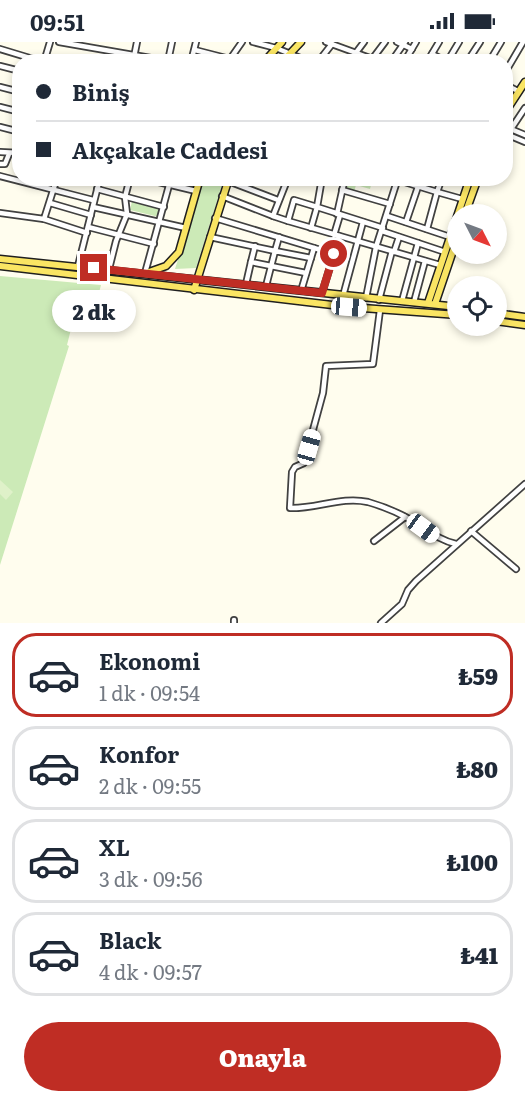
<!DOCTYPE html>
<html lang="tr">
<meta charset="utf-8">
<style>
:root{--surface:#fff;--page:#f2f2f3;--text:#1f2937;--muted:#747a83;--line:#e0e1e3;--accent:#bf2d24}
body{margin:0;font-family:Literata,serif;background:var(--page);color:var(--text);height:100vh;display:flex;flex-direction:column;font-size:22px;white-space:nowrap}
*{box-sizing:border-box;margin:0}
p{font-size:20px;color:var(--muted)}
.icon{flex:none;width:33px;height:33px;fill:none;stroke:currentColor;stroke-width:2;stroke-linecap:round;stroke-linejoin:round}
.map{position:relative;height:581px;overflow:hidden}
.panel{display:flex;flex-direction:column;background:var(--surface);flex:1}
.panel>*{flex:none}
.top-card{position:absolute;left:12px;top:12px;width:501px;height:132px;border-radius:24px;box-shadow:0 3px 9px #0003;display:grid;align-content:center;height:132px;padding:0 24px;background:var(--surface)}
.needle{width:39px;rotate:132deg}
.controls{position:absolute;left:447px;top:162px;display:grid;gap:12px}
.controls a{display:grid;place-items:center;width:60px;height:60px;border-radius:50%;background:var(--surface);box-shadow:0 3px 9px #0003;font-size:30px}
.end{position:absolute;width:27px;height:27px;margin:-14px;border:8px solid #bf2d24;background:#fff;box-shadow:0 0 0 3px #fff}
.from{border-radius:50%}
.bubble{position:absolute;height:42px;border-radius:21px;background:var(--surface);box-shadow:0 3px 9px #0003;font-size:20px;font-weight:800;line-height:42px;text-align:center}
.car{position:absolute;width:18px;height:36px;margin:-18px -9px;border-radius:8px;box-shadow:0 0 4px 2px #0007;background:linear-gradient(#fff 24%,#345 0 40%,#fff 0 76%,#345 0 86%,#fff 0)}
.top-card b{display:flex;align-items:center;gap:21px;height:57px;font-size:22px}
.top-card b+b{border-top:2px solid var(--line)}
.top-card i{width:15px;height:15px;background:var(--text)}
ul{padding:10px 0 0;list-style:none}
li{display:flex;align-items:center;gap:18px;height:84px;margin:0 12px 9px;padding:0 12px;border:3px solid var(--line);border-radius:24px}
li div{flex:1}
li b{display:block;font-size:22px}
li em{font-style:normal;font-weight:800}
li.selected{border-color:var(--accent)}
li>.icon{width:54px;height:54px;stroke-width:1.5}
.action{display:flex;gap:12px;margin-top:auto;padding:12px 24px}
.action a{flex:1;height:69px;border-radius:36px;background:var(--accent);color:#fff;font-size:24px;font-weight:800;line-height:69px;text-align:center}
.status{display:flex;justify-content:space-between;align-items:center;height:42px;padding:0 30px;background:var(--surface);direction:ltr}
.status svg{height:16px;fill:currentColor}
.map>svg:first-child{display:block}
.green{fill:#cceab7}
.pitch{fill:#dff1c9}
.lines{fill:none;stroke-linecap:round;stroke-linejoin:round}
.minor-casing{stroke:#414141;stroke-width:8}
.major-casing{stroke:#1f1f1f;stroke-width:9}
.minor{stroke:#fff;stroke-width:4.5}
.major{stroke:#fae563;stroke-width:6}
.route{stroke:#bf2d24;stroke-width:8}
</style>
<div class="status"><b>09:51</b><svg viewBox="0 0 49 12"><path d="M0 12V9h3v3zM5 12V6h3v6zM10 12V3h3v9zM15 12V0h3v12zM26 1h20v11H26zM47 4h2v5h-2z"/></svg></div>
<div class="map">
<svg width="525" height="581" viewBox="0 0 525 581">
<rect width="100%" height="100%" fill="#fffdee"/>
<g class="green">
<polygon points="203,137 224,137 196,226 175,227"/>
<polygon points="348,137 361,137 361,140 371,143 370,147 356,143 354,150 345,148"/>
<polygon points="132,159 161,166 159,175 130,168"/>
<polygon points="0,234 101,243 92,278 74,275 67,303 69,304 0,523"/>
</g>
<polygon class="pitch" points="0,438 13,450 6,458 0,452"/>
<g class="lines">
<defs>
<g id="minor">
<polyline points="59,0 168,19 172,0"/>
<polyline points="253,0 276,6 310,20"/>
<polyline points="326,0 381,20"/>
<polyline points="397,0 412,7"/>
<polyline points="0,7 43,20"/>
<polyline points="195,8 230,17"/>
<polyline points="432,12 448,20"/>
<polyline points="373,16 385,0"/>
<polyline points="44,20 50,0"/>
<polyline points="133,20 137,0"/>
<polyline points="191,20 196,0"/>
<polyline points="228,20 242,0"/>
<polyline points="318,20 332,2"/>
<polyline points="349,20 364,0"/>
<polyline points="391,20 405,0"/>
<polyline points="404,20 416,0"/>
<polyline points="427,20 439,0"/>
<polyline points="447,20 459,0"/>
<polyline points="467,20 480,0"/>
<polyline points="489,20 501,0"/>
<polyline points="0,24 20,29"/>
<polyline points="506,29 523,0"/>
<polyline points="506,43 516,48"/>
<polyline points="0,45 20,50"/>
<polyline points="0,65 20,70"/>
<polyline points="0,85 20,90"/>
<polyline points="506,85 525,93"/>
<polyline points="511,87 525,66"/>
<polyline points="506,92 525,100"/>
<polyline points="0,110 20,111"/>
<polyline points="16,110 20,99"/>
<polyline points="0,122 5,122 9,112"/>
<polyline points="0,134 93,158"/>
<polyline points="86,136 99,140"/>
<polyline points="142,136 196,149"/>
<polyline points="274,136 286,141"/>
<polyline points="322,136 317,165 383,186"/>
<polyline points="442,136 437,150 462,157"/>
<polyline points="398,138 437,150 427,187"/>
<polyline points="228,139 278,158"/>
<polyline points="97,147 164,165"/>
<polyline points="342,148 390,162"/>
<polyline points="222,154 273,174 288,136"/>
<polyline points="50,161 91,173"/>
<polyline points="93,165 186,186"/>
<polyline points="0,171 44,177 57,136"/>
<polyline points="337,172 345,136"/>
<polyline points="273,174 288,179 294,158 317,165 311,186"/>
<polyline points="387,174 450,195"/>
<polyline points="215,176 334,212 339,194"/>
<polyline points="44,177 87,191"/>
<polyline points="288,179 440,223"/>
<polyline points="406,180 421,136"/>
<polyline points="88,185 154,202"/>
<polyline points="382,189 445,210"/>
<polyline points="334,193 340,173"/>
<polyline points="210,195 275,209 279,195"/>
<polyline points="255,204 251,220 306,231"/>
<polyline points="394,210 399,195"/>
<polyline points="78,224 100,136"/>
<polyline points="109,227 116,199 127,172 125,155 130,136"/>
<polyline points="145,231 171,136"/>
<polyline points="246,242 251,220"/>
<polyline points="266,244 275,209 311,216"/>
<polyline points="301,249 314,206"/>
<polyline points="322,251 334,212"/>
<polyline points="343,254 363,180"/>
<polyline points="366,256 376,205 398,136"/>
<polyline points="379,258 392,209"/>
<polyline points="402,259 418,201"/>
<polyline points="414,260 425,219"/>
<path d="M 380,268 L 373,322 L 326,324 L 323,351 L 304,421 L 295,425 L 292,430 L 290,466 C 316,467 342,454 368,460 C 382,464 399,471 411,478 C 427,487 438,498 456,502"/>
<polyline points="471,489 516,527"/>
<polyline points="374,499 405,475"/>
<polyline points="234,581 234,578"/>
<polyline points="381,581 402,562 408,548 416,539 525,442"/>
</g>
<g id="major">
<polyline points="264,20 282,0"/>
<polyline points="282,20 301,0"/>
<polyline points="506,69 525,40"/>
<polyline points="465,172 478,136"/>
<polyline points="0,217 458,265"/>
<polyline points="0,224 349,265 458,273"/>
<polyline points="149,230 166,224 179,210 200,136"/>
<polyline points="194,248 229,136"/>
<polyline points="428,261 470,136"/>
<polyline points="435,262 458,194"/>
<polyline points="496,271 525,275"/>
<polyline points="496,279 525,283"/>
</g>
</defs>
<use href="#minor" class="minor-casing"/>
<use href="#major" class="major-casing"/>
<use href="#minor" class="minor"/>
<use href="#major" class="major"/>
</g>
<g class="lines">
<polyline class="route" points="94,226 322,251 334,212"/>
</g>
</svg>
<div class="controls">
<a><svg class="needle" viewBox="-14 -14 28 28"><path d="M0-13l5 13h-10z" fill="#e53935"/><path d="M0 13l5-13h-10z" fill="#747a83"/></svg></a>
<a><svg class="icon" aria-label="locate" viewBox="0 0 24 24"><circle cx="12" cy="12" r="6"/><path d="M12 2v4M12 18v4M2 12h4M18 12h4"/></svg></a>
</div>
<i class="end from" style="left:334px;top:212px"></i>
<i class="end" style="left:94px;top:226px"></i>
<div class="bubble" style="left:52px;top:248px;width:84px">2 dk</div>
<i class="car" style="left:349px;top:265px;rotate:95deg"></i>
<i class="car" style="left:309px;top:405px;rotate:16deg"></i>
<i class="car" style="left:423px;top:486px;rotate:126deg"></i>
<div class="top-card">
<b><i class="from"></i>Biniş</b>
<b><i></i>Akçakale Caddesi</b>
</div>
</div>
<section class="panel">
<ul>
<li class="selected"><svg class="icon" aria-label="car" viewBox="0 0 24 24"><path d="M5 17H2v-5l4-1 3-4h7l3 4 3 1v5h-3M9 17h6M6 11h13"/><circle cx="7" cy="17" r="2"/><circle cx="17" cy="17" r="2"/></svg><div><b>Ekonomi</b><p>1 dk · 09:54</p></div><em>₺59</em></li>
<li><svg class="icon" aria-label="car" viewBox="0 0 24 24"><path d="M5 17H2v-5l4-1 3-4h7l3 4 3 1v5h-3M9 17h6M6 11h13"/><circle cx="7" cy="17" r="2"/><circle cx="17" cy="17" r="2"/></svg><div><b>Konfor</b><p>2 dk · 09:55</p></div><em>₺80</em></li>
<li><svg class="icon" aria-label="car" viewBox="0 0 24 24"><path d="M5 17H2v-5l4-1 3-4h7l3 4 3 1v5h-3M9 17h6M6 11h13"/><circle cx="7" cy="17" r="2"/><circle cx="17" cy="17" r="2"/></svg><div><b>XL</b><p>3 dk · 09:56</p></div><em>₺100</em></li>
<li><svg class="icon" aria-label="car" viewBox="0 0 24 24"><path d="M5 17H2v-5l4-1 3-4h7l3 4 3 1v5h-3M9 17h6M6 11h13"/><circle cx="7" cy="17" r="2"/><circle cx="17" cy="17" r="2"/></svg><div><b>Black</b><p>4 dk · 09:57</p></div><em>₺41</em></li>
</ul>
<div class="action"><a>Onayla</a></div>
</section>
